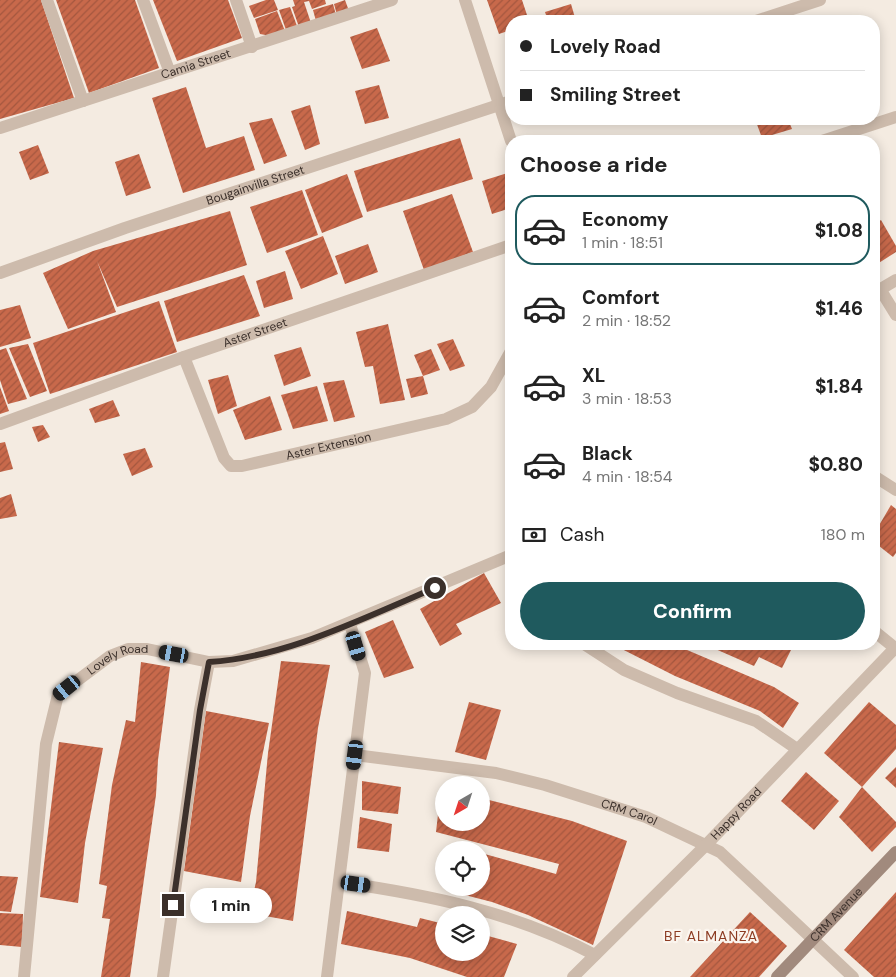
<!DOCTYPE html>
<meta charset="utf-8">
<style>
:root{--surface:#fff;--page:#f2f2f2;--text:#222;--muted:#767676;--line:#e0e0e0;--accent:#1f5a5e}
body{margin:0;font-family:"DM Sans",sans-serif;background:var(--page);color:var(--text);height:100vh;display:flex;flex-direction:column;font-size:19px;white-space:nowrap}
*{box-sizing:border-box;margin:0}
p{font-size:16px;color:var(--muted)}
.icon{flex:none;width:28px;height:28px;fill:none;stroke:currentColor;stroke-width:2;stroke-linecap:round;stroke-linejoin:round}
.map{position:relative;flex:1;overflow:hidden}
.drawer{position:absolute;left:505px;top:135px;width:375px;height:515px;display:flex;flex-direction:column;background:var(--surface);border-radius:20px;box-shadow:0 2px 12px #0003}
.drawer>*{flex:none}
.hud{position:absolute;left:505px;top:15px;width:375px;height:110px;border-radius:20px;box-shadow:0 2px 12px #0003;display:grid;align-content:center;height:110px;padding:0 15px;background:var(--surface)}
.needle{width:32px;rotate:219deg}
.buttons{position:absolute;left:435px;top:776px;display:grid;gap:10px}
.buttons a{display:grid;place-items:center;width:55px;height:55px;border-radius:50%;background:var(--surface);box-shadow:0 2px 12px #0003;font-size:25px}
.end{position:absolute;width:22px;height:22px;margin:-11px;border:6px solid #3b302b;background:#fff;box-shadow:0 0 0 2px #fff}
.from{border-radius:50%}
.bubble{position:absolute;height:35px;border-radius:18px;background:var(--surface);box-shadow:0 2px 12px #0003;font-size:16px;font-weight:800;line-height:35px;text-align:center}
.car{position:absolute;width:15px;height:30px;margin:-15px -8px;border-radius:6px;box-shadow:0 0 4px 1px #0007;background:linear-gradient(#222 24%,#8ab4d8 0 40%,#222 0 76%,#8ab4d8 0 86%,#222 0)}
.hud b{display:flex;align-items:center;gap:18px;height:48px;font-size:19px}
.hud b+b{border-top:1px solid var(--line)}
.hud i{width:12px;height:12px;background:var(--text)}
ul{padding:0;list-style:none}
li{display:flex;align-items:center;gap:15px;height:70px;margin:0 10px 8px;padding:0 5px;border:2px solid transparent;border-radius:20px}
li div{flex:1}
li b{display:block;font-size:19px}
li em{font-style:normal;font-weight:800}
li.current{border-color:var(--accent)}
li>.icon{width:45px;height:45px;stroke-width:1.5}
h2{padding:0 15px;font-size:22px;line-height:60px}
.pay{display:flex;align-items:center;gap:12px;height:55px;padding:0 15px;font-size:19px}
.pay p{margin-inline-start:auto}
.cta{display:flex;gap:10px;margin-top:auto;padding:10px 15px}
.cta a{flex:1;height:58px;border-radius:30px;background:var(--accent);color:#fff;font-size:20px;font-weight:800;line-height:58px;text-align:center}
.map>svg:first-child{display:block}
.building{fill:url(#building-hatch)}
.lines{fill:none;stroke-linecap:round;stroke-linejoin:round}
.street{stroke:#cdbbac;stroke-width:12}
.secondary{stroke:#a18a7d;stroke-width:12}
.route{stroke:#3b302b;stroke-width:6}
.labels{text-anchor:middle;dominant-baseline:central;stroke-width:4.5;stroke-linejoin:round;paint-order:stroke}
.street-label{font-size:12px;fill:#3b302b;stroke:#fbf5ee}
.neighbourhood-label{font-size:14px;letter-spacing:1px;fill:#8c3b22;stroke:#fbf5ee}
</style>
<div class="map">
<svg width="896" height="977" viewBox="0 0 896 977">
<defs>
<pattern id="building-hatch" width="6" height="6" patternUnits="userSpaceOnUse" patternTransform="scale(1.25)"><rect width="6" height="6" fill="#c8694b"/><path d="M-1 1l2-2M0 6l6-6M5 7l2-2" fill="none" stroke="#a4573f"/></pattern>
</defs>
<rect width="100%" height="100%" fill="#f4ebe1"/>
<g class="building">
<polygon points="0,0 41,0 74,98 0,119"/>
<polygon points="56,0 135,0 159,68 89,93"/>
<polygon points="153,0 228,0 242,38 177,61"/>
<polygon points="266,0 274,0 278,10 254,18 249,6"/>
<polygon points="293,0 325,0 326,4 312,9 309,1 304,2 311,23 299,27 292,7 295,6"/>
<polygon points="345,0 349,11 337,15 334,4"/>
<polygon points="487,0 522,0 529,21 511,21 511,30 499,34"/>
<polygon points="333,4 336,15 316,21 313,10"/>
<polygon points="571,4 576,21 548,21 545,12"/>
<polygon points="290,7 297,26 286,30 279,10"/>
<polygon points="277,11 285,31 271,36 260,34 255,19"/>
<polygon points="377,28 390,61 362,69 350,37"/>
<polygon points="379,85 389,118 365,124 355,91"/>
<polygon points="186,87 206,148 244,136 255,170 183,193 152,98"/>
<polygon points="310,105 320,144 305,150 291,111"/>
<polygon points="272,118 287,156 264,164 249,123"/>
<polygon points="755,119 788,119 792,129 762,138"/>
<polygon points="460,138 473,179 367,212 354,171"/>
<polygon points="38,145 49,173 30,180 19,152"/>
<polygon points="139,154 151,188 126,196 115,162"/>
<polygon points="511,172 511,208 492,214 482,181"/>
<polygon points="347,174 363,217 322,233 305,190"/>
<polygon points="302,190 318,235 267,253 250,207"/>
<polygon points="452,194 473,252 424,270 403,211"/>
<polygon points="230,211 247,265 117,307 97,261 116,312 68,329 43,273 93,251"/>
<polygon points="881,220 896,246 896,252 874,266 874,224"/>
<polygon points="323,236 338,274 301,289 285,251"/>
<polygon points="368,244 378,272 345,284 335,256"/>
<polygon points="285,271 293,299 264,308 256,281"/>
<polygon points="244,275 260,316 177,342 164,301"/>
<polygon points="159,301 177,352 50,394 33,343"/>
<polygon points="20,305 31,338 0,347 0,310"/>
<polygon points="388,324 405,400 380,404 373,366 365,367 356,332"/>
<polygon points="453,339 465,366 450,371 437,344"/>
<polygon points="28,344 47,391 30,397 9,348"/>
<polygon points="301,347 311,376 284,386 274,355"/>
<polygon points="6,348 27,399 8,404 0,380 0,350"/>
<polygon points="431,349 440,370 423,376 414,355"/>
<polygon points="228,375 237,406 218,414 208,380"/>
<polygon points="423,376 428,394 411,398 406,379"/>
<polygon points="344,380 355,417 334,422 323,383"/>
<polygon points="317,386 328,421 293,429 281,395"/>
<polygon points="0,387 9,411 0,414"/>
<polygon points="270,396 282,430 245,440 233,410"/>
<polygon points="113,400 120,416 95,423 89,409"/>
<polygon points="43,425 50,437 38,442 32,427"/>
<polygon points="5,442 13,469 0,472 0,443"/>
<polygon points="145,448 153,467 132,476 123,454"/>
<polygon points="11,494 17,516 0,519 0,498"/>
<polygon points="891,505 896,509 896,553 893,557 874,542 874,534"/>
<polygon points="484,573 501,603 456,624 462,634 440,646 420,609"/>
<polygon points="393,620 414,668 384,678 365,632"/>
<polygon points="612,644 673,644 774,687 799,703 783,728 760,711 675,676"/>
<polygon points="704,644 794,644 782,668 759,657 754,666"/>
<polygon points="281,661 330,665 318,728 293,921 249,913 256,882 268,753"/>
<polygon points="141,662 170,667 158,760 156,795 130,977 101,977 110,919 102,918 107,886 99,884 112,785 126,720 135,722"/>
<polygon points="469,702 501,710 486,760 455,752"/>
<polygon points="869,702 896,725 896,749 862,787 824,753"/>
<polygon points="206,711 269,723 250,816 241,882 184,871"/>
<polygon points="59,742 103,748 85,843 78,903 40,897"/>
<polygon points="896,767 896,788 885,778"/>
<polygon points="806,772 839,801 814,830 781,801"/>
<polygon points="362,781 401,787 398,814 362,810"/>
<polygon points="862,787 896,822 896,827 872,852 839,817"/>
<polygon points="441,788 444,788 444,822 481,822 481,798 572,821 627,841 593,945 528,915 492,902 461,894 462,888 481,888 481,853 556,874 559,864 436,832"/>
<polygon points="360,817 392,824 389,852 357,848"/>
<polygon points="0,876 18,877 11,912 0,911"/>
<polygon points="896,892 896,977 874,977 844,950"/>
<polygon points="347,911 417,927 420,918 444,924 444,952 481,952 481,934 517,944 504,977 467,977 410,958 341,944"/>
<polygon points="750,912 787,946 759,977 690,977"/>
<polygon points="0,913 23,914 22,947 0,945"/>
</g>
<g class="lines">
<g class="street">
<polyline points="47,0 83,101"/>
<polyline points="143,0 170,73"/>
<polyline points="236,0 252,47"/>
<polyline points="465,0 511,141"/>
<polyline points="756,21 820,0"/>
<path id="s1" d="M 0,128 L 392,0"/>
<polyline points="822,141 896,117"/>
<path id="s2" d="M 0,273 L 125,228 L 511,101"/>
<polyline points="880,289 896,315"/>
<polyline points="874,293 896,280"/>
<path id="s3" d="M 184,357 L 224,458 L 231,466 L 242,466 L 446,419 L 472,407 L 491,387 L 511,351"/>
<path id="s4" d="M 0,424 L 184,357 L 511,245"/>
<polyline points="874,476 896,490"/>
<polyline points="874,631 895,648"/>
<polyline points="584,644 624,670 677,693 756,721 797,749"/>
<path id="s5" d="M 355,755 L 496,773 L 545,785 L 646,817 L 720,852 L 853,977"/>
<path d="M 339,882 C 430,895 514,912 595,955"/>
<path id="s6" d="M 24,977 L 46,744 L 58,695 L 110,656 L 128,649 L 147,649 L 209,662 L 233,661 L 312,638 L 511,555"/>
<polyline points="163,977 200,710 209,662"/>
<polyline points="327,977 365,673 350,624"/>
<path id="s7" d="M 573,977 L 706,845 L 896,647"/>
</g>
<path class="secondary" id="s8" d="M 777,977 L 896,852"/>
</g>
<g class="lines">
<path class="route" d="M 173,905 L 200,710 L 209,662 C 288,657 363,618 435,588"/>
</g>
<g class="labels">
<g class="street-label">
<text stroke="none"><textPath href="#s1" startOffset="206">Camia Street</textPath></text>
<text stroke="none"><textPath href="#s2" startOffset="270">Bougainvilla Street</textPath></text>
<text stroke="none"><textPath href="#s4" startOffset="271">Aster Street</textPath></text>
<text stroke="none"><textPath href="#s3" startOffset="219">Aster Extension</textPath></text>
<text stroke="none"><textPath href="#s6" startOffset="356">Lovely Road</textPath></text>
<text stroke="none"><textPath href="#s5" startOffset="281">CRM Carol</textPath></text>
<text stroke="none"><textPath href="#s7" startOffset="231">Happy Road</textPath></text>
<text stroke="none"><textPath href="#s8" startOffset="86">CRM Avenue</textPath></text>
</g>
<g class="neighbourhood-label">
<text x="711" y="936">BF ALMANZA</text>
</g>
</g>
</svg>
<div class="buttons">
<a><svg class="needle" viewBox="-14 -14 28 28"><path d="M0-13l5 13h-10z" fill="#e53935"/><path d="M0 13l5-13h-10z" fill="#767676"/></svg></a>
<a><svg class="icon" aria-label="locate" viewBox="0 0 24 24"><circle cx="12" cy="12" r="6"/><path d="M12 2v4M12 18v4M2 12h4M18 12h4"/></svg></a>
<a><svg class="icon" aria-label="layers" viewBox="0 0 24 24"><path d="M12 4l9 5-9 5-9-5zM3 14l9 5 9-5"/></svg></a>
</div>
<i class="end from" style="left:435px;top:588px"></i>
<i class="end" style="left:173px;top:905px"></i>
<div class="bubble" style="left:190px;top:888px;width:82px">1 min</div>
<i class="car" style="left:356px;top:646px;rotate:163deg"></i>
<i class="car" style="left:174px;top:654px;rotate:280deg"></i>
<i class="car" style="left:67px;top:688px;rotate:231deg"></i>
<i class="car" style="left:355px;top:755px;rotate:187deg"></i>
<i class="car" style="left:356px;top:884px;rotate:98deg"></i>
<div class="hud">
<b><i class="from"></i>Lovely Road</b>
<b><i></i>Smiling Street</b>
</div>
<section class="drawer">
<h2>Choose a ride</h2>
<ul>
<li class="current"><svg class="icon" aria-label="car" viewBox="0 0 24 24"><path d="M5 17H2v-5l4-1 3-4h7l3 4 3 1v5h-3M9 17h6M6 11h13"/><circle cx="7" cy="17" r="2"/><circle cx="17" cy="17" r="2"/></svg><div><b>Economy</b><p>1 min · 18:51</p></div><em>$1.08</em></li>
<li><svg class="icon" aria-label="car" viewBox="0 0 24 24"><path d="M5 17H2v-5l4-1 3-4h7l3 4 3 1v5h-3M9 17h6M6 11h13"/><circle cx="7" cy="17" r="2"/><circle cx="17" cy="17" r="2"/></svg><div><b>Comfort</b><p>2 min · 18:52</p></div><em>$1.46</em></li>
<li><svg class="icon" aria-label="car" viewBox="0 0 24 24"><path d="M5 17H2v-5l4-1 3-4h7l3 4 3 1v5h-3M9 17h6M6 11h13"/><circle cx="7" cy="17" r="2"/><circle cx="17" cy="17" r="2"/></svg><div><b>XL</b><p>3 min · 18:53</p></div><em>$1.84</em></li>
<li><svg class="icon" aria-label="car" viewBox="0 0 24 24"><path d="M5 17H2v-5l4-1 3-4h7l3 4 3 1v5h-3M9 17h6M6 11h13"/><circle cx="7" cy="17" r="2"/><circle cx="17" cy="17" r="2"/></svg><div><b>Black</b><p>4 min · 18:54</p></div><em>$0.80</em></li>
</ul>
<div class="pay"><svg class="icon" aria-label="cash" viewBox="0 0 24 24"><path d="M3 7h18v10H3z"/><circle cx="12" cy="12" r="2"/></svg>Cash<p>180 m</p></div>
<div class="cta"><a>Confirm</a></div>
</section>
</div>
